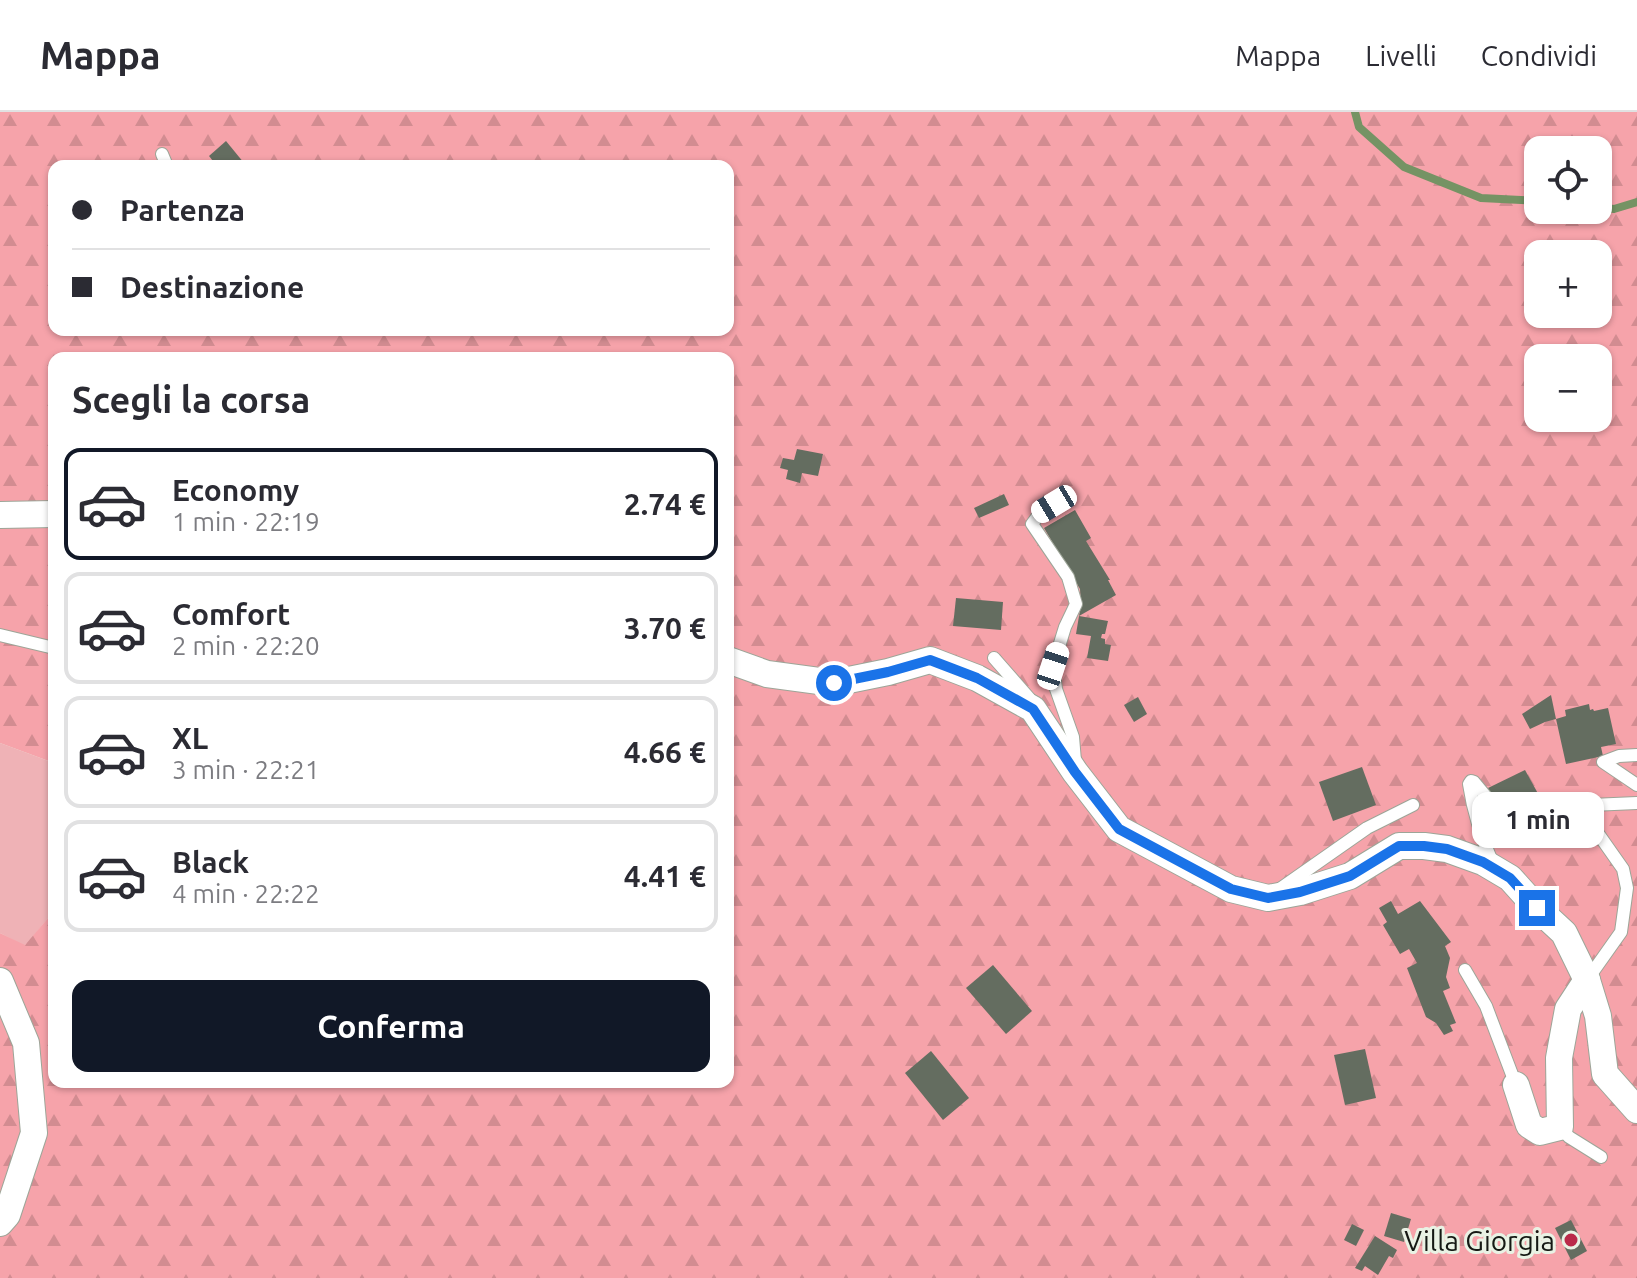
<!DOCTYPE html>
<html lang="it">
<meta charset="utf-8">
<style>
:root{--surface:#fff;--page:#f2f2f3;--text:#2b2b33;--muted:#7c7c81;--line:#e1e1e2;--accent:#111827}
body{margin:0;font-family:Ubuntu,sans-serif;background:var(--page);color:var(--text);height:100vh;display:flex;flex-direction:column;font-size:30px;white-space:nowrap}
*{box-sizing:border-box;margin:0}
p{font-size:26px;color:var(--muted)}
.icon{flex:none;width:44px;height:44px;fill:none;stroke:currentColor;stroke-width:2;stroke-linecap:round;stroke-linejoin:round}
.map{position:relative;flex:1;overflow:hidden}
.side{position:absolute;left:48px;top:240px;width:686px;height:736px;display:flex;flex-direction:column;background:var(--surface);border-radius:16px;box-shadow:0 2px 6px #0004}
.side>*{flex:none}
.guide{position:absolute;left:48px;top:48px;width:686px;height:176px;border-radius:16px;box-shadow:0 2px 6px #0004;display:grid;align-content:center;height:176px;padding:0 24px;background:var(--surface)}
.tools{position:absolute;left:1524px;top:24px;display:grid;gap:16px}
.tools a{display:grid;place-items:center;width:88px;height:88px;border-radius:16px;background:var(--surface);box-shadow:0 2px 6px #0004;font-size:40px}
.end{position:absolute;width:36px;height:36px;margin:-18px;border:10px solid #1a73e8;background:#fff;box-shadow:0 0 0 4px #fff}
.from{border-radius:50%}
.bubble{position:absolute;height:56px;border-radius:16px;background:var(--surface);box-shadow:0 2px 6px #0004;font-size:26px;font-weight:600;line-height:56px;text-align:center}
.car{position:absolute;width:24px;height:48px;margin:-24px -12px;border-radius:10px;box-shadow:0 0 6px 2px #0007;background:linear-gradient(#fff 24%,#345 0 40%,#fff 0 76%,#345 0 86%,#fff 0)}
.guide b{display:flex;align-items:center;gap:28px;height:76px;font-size:30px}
.guide b+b{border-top:2px solid var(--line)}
.guide i{width:20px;height:20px;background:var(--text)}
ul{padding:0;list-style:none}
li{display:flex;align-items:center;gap:24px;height:112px;margin:0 16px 12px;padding:0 8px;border:4px solid var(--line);border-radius:16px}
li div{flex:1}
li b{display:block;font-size:30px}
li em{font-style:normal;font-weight:600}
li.on{border-color:var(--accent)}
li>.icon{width:72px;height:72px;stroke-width:1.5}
h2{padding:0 24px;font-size:36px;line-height:96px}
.button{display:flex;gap:16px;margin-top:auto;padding:16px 24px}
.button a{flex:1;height:92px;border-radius:16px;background:var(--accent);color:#fff;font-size:32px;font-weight:600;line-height:92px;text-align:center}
header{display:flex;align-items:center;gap:48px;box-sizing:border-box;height:112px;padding:0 40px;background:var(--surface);border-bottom:2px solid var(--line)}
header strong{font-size:38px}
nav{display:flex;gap:44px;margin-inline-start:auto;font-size:28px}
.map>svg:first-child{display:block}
.green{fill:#efb2b6}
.forest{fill:url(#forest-firs);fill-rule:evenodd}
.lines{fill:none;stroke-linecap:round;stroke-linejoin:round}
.stream{stroke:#759364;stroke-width:8}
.building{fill:#646d60}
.lane-casing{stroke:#9da598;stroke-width:14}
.street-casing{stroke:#9da598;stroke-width:28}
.lane{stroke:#fff;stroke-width:12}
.street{stroke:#fff;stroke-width:26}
.route{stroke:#1a73e8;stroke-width:10}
.poi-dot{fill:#ba2a4a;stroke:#e9f2e4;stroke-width:3}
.labels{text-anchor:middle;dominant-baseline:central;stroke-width:6;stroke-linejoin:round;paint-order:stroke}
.poi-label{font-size:28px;fill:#151914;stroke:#e9f2e4;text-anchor:end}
</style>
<header>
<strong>Mappa</strong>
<nav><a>Mappa</a><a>Livelli</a><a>Condividi</a></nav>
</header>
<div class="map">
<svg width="1637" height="1166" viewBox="0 0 1637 1166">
<defs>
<pattern id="forest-firs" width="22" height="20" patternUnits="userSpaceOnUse" patternTransform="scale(2)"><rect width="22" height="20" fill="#f6a3aa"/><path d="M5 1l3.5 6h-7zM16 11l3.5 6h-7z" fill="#d28c91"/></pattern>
</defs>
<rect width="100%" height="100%" fill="#e9f2e4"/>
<polygon class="green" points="0,631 54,651 54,799 25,834 0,821"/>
<path class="forest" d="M 0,0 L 1637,0 L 1637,1166 L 0,1166 L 0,821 L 25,833 L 54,799 L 54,970 L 728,970 L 728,246 L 54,246 L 54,651 L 0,631 ZM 1538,38 L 1598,38 L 1598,98 L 1538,98 ZM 54,54 L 728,54 L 728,218 L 54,218 ZM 1538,142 L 1598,142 L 1598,202 L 1538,202 ZM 1538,246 L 1598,246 L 1598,306 L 1538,306 Z"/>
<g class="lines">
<g class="stream">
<polyline points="1355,0 1359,15 1404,55 1481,86 1538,89"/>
<polyline points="1598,95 1614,97 1637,90"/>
</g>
</g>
<g class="building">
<polygon points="226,29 244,51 240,54 217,54 209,44"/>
<polygon points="797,337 823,342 818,364 802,361 800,371 786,367 788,358 780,356 783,346 794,348"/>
<polygon points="1004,382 1009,393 979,406 974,396"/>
<polygon points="1075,398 1091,426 1086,429 1110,468 1108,468 1116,483 1079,504 1081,494 1080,477 1044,416"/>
<polygon points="956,486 1003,490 1001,518 953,514"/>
<polygon points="1079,504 1108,509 1105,522 1102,522 1101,526 1105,527 1105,532 1111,533 1108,549 1087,546 1091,524 1076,522"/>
<polygon points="1551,583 1556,607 1545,610 1530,617 1522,602"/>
<polygon points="1138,585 1147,602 1134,610 1124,593"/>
<polygon points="1589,592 1590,598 1593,597 1594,599 1608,596 1616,632 1601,635 1603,644 1566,652 1556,607 1566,604 1565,598"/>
<polygon points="1362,655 1376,693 1333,709 1319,670"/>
<polygon points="1525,658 1541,687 1506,708 1488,676"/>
<polygon points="1517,711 1532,721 1527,728 1512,718"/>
<polygon points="1391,789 1398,802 1420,789 1451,830 1445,834 1450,846 1446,865 1450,876 1443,879 1456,911 1450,913 1453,919 1444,923 1436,911 1426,905 1407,856 1417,851 1409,837 1400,842 1383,813 1387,810 1379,796"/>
<polygon points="993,853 1032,899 1006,922 966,876"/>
<polygon points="1365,937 1376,986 1345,993 1334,943"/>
<polygon points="931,939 969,986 943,1008 905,961"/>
<polygon points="1391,1101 1411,1107 1404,1130 1384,1124"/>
<polygon points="1571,1108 1587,1139 1571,1148 1555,1116"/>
<polygon points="1352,1112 1364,1118 1356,1134 1344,1128"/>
<polygon points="1375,1124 1397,1138 1393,1146 1389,1144 1378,1163 1365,1154 1362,1159 1355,1156"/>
</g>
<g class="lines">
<defs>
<g id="lane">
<polyline points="162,42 167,54"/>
<polyline points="1054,392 1040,401 1032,412 1068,465 1076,492 1065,515 1053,554 1056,577 1073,625 1075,649"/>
<polyline points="0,523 54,536"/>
<polyline points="994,546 1029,586"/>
<polyline points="1637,643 1619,644 1603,650 1637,673"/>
<path d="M 1488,687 L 1474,670 L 1471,669 L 1469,672 C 1473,699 1482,727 1493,752"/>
<polyline points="1277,779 1367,716 1413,693"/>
<polyline points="1465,858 1486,894 1516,973"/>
<polyline points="1587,868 1621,820 1627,776 1623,757 1585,703 1586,698 1591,693 1637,691"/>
<polyline points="1560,1015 1569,1025 1601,1045"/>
</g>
<g id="street">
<polyline points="0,403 54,402"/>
<polyline points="728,548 767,562 834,571 888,560 930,548 977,566 1033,597 1075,660 1119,717 1231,777 1268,786 1300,780 1350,764 1399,734 1424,734 1447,737 1483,750 1510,766 1537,796 1564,821 1587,868 1598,904 1605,962 1637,998"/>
<polyline points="0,869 26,931 34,1021 7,1103 0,1111"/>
<polyline points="1516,973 1529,1013 1540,1020 1560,1015 1559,946 1568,897 1587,868"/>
</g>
</defs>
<use href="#lane" class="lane-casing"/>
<use href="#street" class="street-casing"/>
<use href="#lane" class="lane"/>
<use href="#street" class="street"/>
</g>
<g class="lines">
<polyline class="route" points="834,571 888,560 930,548 977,566 1033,597 1075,660 1119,717 1231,777 1268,786 1300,780 1350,764 1399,734 1424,734 1447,737 1483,750 1510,766 1537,796"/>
</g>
<circle class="poi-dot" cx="1571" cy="1128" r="8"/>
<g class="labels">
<g class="poi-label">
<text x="1555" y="1128">Villa Giorgia</text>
</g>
</g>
</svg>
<div class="tools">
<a><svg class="icon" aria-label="locate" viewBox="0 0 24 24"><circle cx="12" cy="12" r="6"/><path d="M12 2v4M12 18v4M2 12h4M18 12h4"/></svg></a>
<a>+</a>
<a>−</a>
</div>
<i class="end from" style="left:834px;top:571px"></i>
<i class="end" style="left:1537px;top:796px"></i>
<div class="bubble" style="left:1472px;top:680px;width:132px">1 min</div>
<i class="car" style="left:1054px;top:392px;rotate:239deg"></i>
<i class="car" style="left:1053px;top:554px;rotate:18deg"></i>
<div class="guide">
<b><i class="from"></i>Partenza</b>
<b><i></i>Destinazione</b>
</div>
<section class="side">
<h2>Scegli la corsa</h2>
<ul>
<li class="on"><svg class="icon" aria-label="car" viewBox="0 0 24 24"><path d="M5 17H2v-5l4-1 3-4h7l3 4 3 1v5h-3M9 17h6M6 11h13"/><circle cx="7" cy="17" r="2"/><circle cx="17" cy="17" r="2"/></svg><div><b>Economy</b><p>1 min · 22:19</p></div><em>2.74 €</em></li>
<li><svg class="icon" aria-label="car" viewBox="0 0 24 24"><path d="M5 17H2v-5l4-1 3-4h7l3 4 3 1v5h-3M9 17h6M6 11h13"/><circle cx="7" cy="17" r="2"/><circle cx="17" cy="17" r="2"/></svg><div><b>Comfort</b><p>2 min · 22:20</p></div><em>3.70 €</em></li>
<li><svg class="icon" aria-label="car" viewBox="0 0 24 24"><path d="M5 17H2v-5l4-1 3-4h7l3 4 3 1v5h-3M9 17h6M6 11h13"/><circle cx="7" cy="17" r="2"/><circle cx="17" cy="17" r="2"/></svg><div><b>XL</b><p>3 min · 22:21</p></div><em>4.66 €</em></li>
<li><svg class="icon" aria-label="car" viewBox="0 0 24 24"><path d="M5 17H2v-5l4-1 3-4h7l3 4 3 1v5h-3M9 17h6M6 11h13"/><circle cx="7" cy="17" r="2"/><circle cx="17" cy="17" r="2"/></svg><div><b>Black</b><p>4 min · 22:22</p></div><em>4.41 €</em></li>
</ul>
<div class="button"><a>Conferma</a></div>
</section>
</div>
